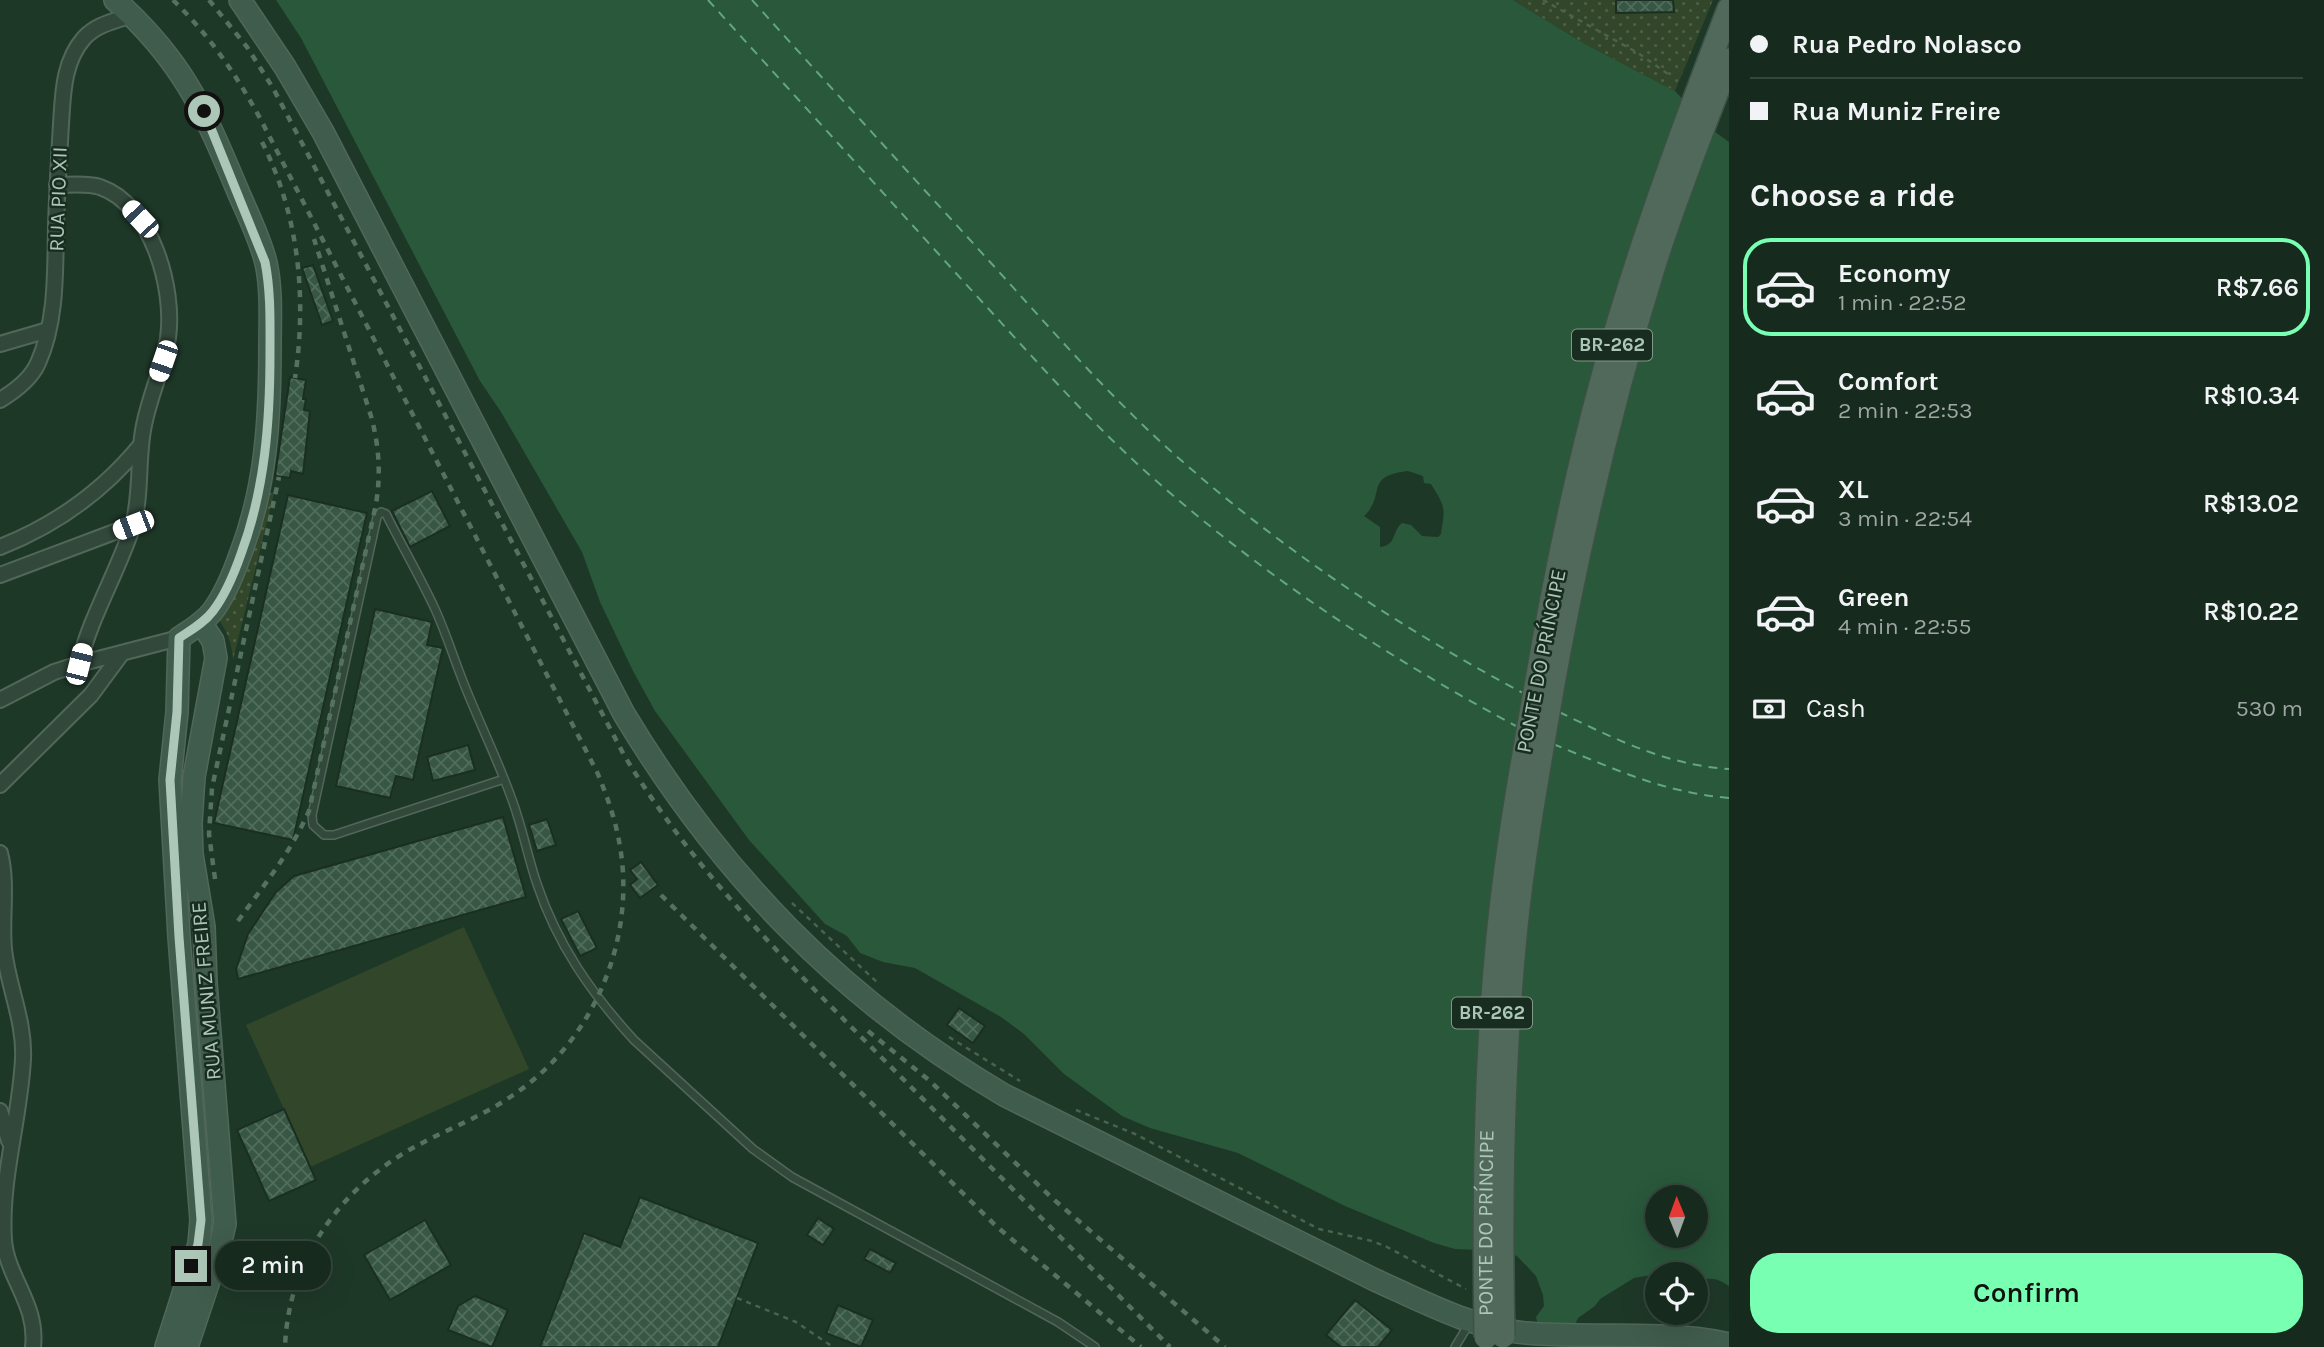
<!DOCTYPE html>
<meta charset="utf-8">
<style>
:root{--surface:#162a1e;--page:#1f3227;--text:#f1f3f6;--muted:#9ea7a4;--line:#35463c;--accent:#78ffb2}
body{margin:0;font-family:Karla,sans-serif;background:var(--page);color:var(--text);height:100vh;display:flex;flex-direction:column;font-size:26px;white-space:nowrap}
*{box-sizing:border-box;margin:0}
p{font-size:23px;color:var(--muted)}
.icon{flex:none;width:38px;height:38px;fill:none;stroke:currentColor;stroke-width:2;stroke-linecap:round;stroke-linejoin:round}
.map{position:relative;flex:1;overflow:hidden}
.panel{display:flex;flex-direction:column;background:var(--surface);width:595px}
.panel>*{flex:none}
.guide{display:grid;align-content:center;height:154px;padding:0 21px;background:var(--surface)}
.needle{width:46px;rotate:359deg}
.buttons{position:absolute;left:1645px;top:1185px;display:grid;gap:14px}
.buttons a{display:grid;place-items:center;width:63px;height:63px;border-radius:50%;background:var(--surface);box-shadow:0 7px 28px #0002,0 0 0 2px var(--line);font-size:35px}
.end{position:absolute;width:32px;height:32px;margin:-16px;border:9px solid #acc6b7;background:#111;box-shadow:0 0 0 4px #111}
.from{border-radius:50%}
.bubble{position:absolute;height:49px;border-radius:24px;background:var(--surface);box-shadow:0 7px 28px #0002,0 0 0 2px var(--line);font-size:23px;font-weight:600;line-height:49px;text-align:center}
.car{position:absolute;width:21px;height:42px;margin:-21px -10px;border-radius:9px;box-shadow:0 0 5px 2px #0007;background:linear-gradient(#fff 24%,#345 0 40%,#fff 0 76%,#345 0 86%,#fff 0)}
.guide b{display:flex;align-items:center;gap:24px;height:66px;font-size:26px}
.guide b+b{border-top:2px solid var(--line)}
.guide i{width:18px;height:18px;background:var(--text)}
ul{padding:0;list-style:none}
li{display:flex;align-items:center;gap:21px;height:98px;margin:0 14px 10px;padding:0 7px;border:4px solid transparent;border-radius:28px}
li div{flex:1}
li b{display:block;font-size:26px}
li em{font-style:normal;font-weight:600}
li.selected{border-color:var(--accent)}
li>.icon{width:63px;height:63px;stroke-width:1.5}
h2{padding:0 21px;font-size:32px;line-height:84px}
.pay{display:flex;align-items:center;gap:18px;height:77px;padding:0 21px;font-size:26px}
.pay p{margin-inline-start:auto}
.action{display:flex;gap:14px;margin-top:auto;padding:14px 21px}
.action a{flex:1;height:80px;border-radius:28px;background:var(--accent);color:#111;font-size:28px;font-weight:600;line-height:80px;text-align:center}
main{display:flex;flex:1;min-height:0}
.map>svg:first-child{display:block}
.green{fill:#324629}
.park{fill:url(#park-dots)}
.water{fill:#29583b;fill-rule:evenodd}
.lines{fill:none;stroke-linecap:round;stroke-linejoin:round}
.ferry{stroke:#62a77d;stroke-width:2;stroke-dasharray:9 7;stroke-linecap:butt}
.building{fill:url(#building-cross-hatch);stroke:#1a2f22;stroke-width:2}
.lane-casing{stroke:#506759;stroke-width:10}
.street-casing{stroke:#506759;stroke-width:18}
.secondary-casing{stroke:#506759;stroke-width:24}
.primary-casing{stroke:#3c5244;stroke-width:26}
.path{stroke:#4b624b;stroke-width:2.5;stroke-dasharray:5 5;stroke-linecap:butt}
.lane{stroke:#32483b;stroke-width:7}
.street{stroke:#32483b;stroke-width:14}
.secondary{stroke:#405c4c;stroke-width:21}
.primary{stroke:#50695a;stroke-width:23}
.rail{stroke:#557261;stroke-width:4.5;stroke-dasharray:7 7;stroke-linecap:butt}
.primary-bridge-casing{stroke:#3c5244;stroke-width:26;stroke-linecap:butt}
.primary-bridge{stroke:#50695a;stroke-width:23}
.route{stroke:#acc6b7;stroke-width:9}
.labels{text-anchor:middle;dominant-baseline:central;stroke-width:5;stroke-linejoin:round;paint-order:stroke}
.shield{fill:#182d20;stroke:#80988a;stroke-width:2}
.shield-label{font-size:19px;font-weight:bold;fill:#acc6b7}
.street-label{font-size:21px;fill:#acc6b7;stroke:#182d20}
</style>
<main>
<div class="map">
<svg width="1729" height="1347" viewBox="0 0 1729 1347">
<defs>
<pattern id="park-dots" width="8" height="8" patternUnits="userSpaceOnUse" patternTransform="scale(1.75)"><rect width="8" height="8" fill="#324629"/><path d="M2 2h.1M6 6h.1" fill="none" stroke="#4d5f46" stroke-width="1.8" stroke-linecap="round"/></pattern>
<pattern id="building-cross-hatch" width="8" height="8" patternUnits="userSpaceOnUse" patternTransform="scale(1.75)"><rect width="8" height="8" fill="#375643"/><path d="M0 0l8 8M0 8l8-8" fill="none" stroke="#516d5c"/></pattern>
</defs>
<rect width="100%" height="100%" fill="#1e3828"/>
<polygon class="green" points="464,927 529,1069 310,1167 246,1025"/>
<g class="park">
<polygon points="1513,0 1713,0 1675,91 1585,44"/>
<path d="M 270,493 L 274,493 L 233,660 C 232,644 228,633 219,620 L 260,529 Z"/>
</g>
<path class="water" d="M 276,0 L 1513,0 L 1585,44 L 1675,91 L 1711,129 L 1729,142 L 1729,1286 C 1716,1277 1710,1278 1696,1280 L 1696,1274 L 1657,1274 L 1634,1278 L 1600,1299 L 1595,1306 L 1578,1318 L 1573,1329 L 1539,1329 L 1536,1317 L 1544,1306 L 1543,1295 L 1536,1276 L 1518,1257 L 1508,1251 L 1455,1249 L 1434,1243 L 1345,1206 L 1238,1153 L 1150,1128 L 1122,1116 L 1064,1074 L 1024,1034 L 1001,1017 L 915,968 L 883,962 L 860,953 L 847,936 L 825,924 L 749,840 L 655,711 L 633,671 L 600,602 L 582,552 L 501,412 L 480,381 L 301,38 ZM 1408,471 L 1423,476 L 1424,483 L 1431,484 C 1446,508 1445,507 1441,534 L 1438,537 L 1422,536 L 1411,525 L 1402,523 C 1392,531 1397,545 1380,547 L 1380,527 L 1364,516 C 1387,495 1363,476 1408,471 ZM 1657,1197 L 1696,1197 L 1696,1236 L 1657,1236 Z"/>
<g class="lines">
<g class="ferry">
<path d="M 708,0 C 793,94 878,187 963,281 C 1025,348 1085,418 1154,479 C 1264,576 1387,657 1516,726"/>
<path d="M 752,0 C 831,88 911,175 991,263 C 1050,328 1108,395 1174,454 C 1279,548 1399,627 1523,693"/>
<path d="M 1559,712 C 1615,739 1666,765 1729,769"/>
<path d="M 1553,744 C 1615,769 1661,792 1729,798"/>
</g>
</g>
<g class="building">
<polygon points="1616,0 1673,0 1674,12 1616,13"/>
<polygon points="313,265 333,321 322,325 302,268"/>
<polygon points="290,377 306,380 303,399 306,399 304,410 310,411 303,474 291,471 290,478 275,476"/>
<polygon points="432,491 450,526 410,547 392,511"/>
<polygon points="288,495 367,513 293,840 214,823"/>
<polygon points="375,609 432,622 427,645 443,648 413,780 396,776 390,798 336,786"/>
<polygon points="468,745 475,770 433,781 427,757"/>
<polygon points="503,817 526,897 238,979 236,969 248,934 276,892 294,876"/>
<polygon points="547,819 556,845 537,851 529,825"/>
<polygon points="641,862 658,885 640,898 630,885 637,879 630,870"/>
<polygon points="578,911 597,948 580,956 561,919"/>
<polygon points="959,1008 985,1026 973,1043 947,1025"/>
<polygon points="284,1109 316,1180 269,1201 237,1130"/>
<polygon points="640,1197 758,1243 718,1347 540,1347 584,1233 620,1247"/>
<polygon points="818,1218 834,1229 823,1245 807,1235"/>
<polygon points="425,1220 451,1265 390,1300 364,1255"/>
<polygon points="870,1249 896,1263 890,1273 864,1259"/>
<polygon points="475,1296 508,1310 492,1347 448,1330 458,1306"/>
<polygon points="1355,1300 1392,1330 1378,1347 1341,1347 1326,1335"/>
<polygon points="838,1305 873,1320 861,1347 826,1333"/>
</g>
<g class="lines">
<defs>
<g id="lane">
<path d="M 504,779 L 334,835 L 324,835 L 313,825 L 312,815 L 377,517 L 381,512 L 386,514 C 402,546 420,577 435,609 C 446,633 454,659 464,684 C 479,722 497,758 511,797 C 522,825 527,855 537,884 C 557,944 591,993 634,1040 L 753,1149 L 792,1177 L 1058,1322 L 1095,1347"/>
<polyline points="1455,1347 1469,1324"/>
</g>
<g id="street">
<path d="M 57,185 C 71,185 87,183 100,187 C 152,205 175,289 168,338 C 163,368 150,395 144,425 C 137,458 142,492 133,525 C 118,572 91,615 79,664"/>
<polyline points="0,344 48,330"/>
<path d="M 0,400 C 15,391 31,379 38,363 C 57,321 55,271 56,226 C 57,192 59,158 61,124 C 63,94 63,62 84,38 C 97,24 115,21 132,15"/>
<path d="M 0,547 C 56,525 102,492 140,446"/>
<polyline points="0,575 133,525"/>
<polyline points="0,700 54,672 79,664 179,638"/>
<polyline points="0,785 91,695 122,653"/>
<path d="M 0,853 C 8,884 1,917 4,949 C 8,987 25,1021 23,1059 C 20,1119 0,1180 4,1240 C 7,1278 38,1304 33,1347"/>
<polyline points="0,1111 9,1141"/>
</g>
<g id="secondary">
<path d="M 115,0 C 182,60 203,108 237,189 C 247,213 260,238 266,263 C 272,290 270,320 270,347 C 270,419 266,488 240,555 C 233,575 225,595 212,612 C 203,623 191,630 179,638 L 177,712 L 170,780 L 179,937 L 201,1220 L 199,1244 L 166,1347"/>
<path d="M 240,0 L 285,67 L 323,132 L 624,714 C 721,875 841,999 1004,1095 L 1375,1280 C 1422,1301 1473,1329 1526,1333 C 1593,1339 1662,1329 1729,1344"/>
<polyline points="187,1347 218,1254 225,1224 206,983 204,927 192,854 191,823 194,777 216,658 213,641 201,623"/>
</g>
<g id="primary">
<path d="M 1535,692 C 1556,568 1582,444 1618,324 C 1650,217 1689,113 1729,9"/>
<path d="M 1551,695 C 1577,549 1610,406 1654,265 C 1676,196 1703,128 1729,60"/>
</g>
</defs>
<use href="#lane" class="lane-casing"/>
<use href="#street" class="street-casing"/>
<use href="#secondary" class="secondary-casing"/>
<use href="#primary" class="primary-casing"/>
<g class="path">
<polyline points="1543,0 1638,53 1668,74"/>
<polyline points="792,903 879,984"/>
<polyline points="949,1037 1020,1081"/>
<polyline points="1076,1110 1135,1134 1319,1229 1372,1241 1387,1247 1466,1289"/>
<polyline points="737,1298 796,1322 833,1347"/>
</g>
<use href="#lane" class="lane"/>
<use href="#street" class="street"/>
<use href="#secondary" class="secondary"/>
<use href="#primary" class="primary"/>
<g class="rail">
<path d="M 173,0 C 210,36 238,77 262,122 L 597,772 C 608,798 617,824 621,853 C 634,944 592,1041 516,1093 C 483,1117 444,1130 409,1150 C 337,1192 288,1263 285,1347"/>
<path d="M 209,0 L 247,47 L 273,88 L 624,755 C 695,873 789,964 885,1061 C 980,1156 1075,1252 1170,1347"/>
<path d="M 262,142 C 299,215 307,298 295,378"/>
<polyline points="215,879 209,834 212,788 279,477"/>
<polyline points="661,895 996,1226 1141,1347"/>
<path d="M 238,921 C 264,885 291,852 309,811 L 376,504 C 381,473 379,446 371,416 L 314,239"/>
<polyline points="868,1031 930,1081 1052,1198 1225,1347"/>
</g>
<defs>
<g id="primary-bridge">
<path d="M 1503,1336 C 1500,1200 1502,1063 1516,926 C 1524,849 1538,772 1551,695"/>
<path id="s1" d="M 1486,1337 C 1484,1200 1485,1064 1499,928 C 1507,849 1521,770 1535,692"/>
</g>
</defs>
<use href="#primary-bridge" class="primary-bridge-casing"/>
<use href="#primary-bridge" class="primary-bridge"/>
</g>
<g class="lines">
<path class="route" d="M 191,1266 L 198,1244 L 201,1220 L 179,937 L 170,780 L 177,712 L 179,638 C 191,630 204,623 213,611 C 226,594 234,574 241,554 C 265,489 270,422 270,353 C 270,323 271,292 265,262 L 204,111"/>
</g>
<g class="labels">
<g class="shield">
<rect x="1572" y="329.5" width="80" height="31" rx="5"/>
<rect x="1452" y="997.5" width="80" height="31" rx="5"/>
</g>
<g class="shield-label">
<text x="1612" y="345">BR-262</text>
<text x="1492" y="1013">BR-262</text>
</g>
<g class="street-label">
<text transform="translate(58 199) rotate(-88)">RUA PIO XII</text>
<text transform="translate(1541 661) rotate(-79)">PONTE DO PRÍNCIPE</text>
<text transform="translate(206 991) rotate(-95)">RUA MUNIZ FREIRE</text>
<text stroke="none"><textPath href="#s1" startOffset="114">PONTE DO PRÍNCIPE</textPath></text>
</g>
</g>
</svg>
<div class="buttons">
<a><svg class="needle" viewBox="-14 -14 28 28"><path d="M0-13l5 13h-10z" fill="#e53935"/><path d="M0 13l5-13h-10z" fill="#9ea7a4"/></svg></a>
<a><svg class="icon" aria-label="locate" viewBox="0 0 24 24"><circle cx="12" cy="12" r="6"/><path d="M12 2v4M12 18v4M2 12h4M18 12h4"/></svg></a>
</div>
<i class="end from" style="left:204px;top:111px"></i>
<i class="end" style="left:191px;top:1266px"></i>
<div class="bubble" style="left:215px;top:1241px;width:116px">2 min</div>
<i class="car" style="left:140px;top:219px;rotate:317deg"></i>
<i class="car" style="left:163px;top:361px;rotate:199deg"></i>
<i class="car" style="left:133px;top:525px;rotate:249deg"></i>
<i class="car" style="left:79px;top:664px;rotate:14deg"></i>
</div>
<section class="panel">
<div class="guide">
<b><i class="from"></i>Rua Pedro Nolasco</b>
<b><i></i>Rua Muniz Freire</b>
</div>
<h2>Choose a ride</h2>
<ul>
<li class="selected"><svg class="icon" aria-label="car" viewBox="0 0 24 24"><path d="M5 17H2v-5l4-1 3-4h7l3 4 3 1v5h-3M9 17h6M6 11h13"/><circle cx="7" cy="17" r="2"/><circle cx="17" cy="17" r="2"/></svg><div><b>Economy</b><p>1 min · 22:52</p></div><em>R$7.66</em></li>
<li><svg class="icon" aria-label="car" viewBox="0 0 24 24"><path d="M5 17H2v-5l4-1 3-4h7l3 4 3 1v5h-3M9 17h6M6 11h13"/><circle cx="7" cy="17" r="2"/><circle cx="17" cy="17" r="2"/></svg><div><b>Comfort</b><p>2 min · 22:53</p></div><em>R$10.34</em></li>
<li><svg class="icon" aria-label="car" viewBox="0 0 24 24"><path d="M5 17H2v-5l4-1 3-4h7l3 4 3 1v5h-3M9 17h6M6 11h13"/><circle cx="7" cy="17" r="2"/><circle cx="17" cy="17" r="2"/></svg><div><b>XL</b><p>3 min · 22:54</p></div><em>R$13.02</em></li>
<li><svg class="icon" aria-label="car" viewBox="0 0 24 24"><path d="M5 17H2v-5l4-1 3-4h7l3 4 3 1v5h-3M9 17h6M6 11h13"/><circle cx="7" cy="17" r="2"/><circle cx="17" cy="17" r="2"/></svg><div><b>Green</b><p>4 min · 22:55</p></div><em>R$10.22</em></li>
</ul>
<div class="pay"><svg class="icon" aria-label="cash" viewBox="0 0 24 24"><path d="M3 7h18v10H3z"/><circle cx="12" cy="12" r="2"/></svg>Cash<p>530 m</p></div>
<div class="action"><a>Confirm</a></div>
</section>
</main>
